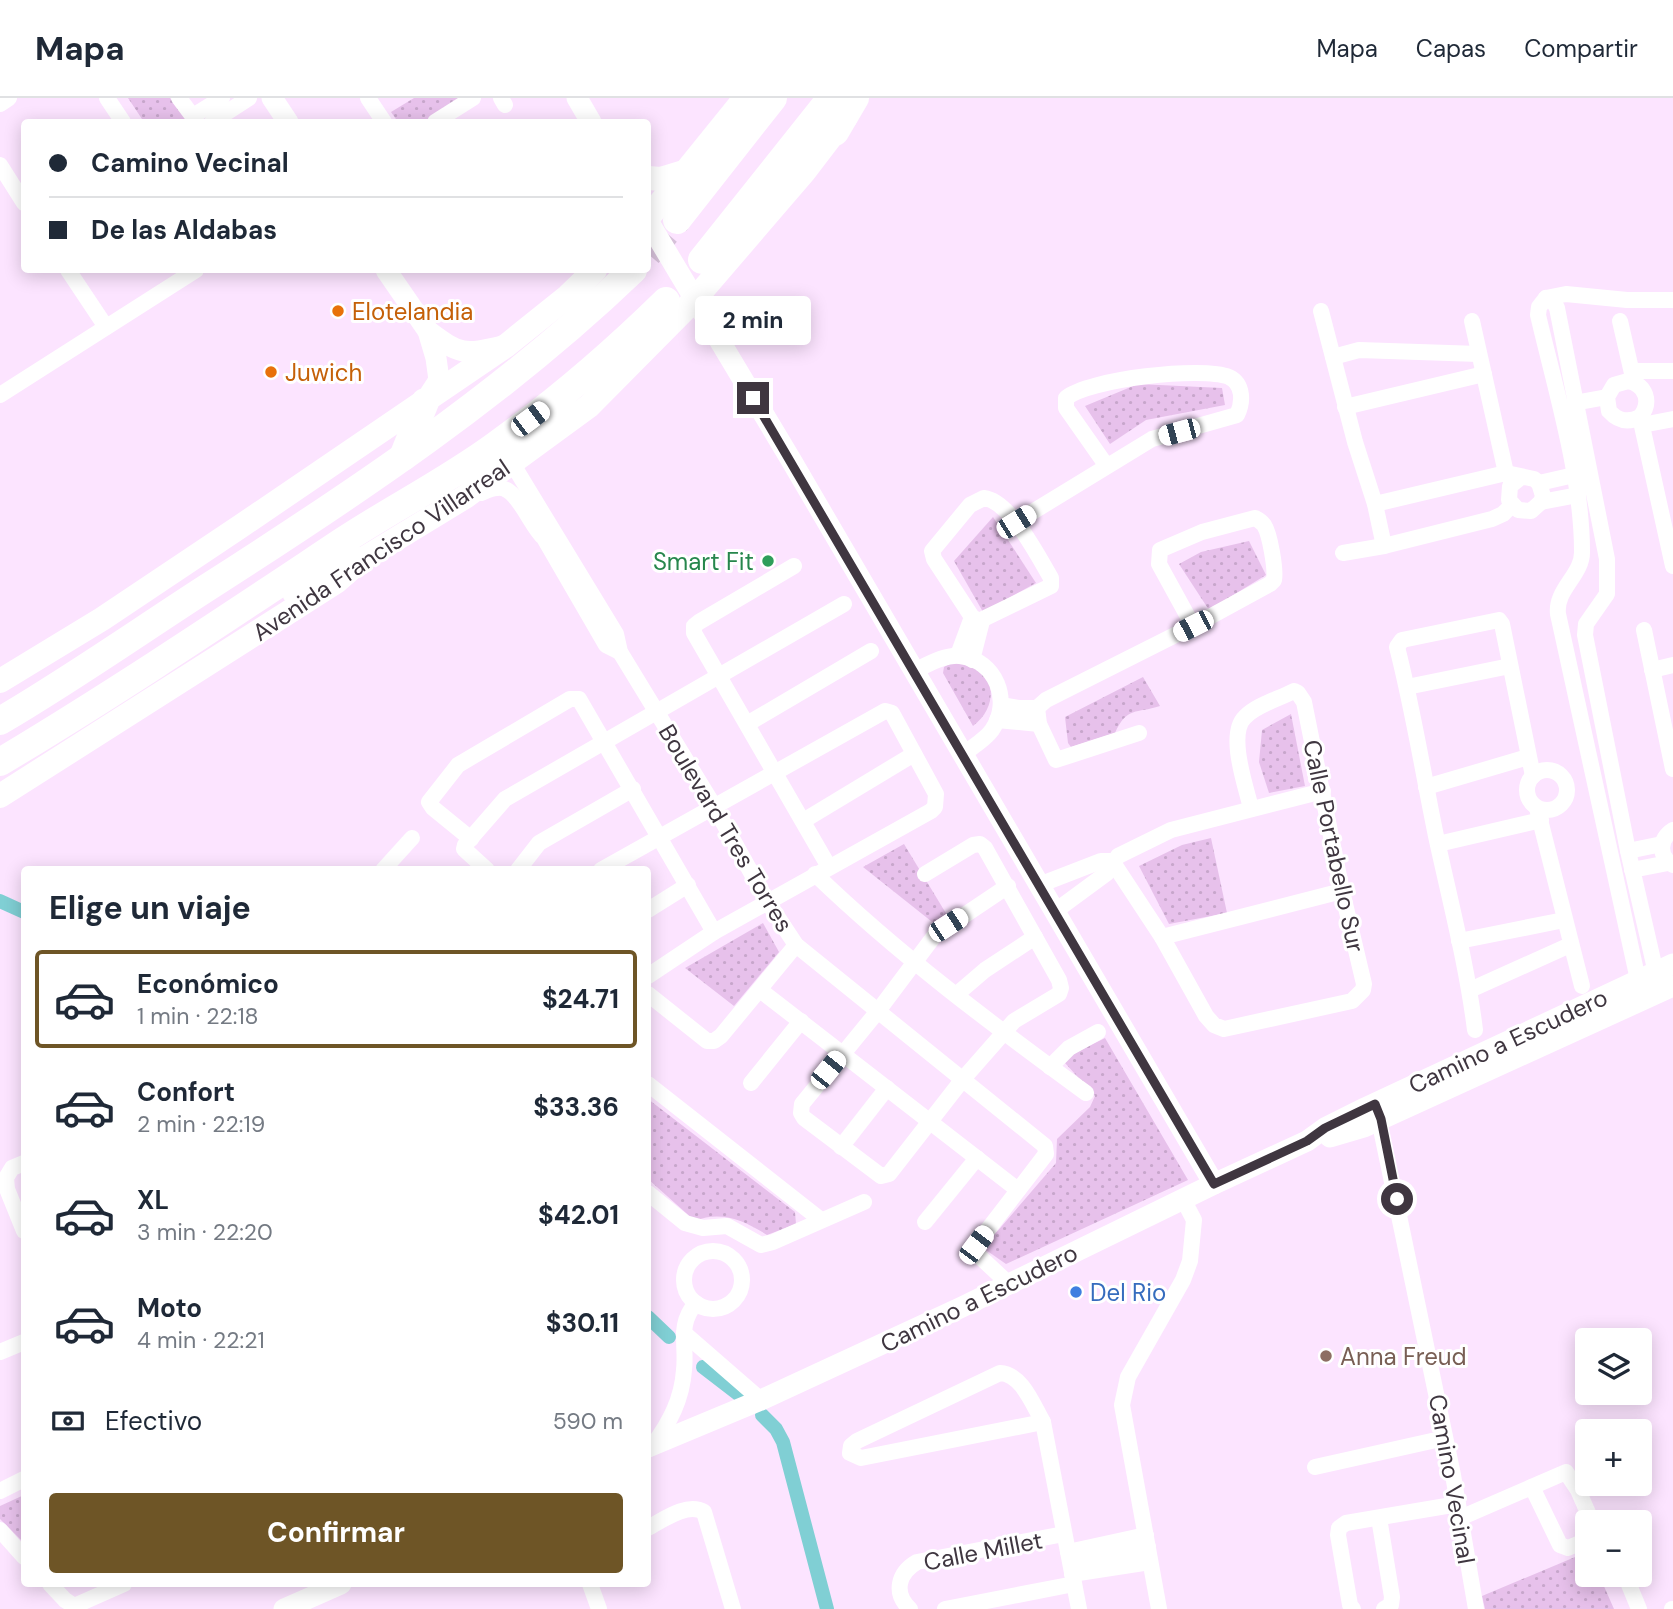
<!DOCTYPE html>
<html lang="es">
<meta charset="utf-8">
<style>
:root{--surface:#fff;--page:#f2f2f3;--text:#1f2937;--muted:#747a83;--line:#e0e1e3;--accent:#6e5526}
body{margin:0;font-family:"DM Sans",sans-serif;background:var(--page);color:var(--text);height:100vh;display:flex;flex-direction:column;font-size:26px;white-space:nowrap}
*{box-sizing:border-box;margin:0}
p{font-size:23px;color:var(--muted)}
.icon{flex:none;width:38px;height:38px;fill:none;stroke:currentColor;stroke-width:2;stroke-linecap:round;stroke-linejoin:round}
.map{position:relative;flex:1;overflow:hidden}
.drawer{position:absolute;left:21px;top:768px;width:630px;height:721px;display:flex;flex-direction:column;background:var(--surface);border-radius:7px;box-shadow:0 4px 18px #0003}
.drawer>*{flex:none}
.banner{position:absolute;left:21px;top:21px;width:630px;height:154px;border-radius:7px;box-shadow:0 4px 18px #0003;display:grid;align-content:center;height:154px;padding:0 28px;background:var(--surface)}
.tools{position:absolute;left:1575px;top:1230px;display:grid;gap:14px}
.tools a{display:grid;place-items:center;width:77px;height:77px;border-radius:7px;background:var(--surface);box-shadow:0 4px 18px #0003;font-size:35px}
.end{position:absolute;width:32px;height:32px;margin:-16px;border:9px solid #3f3640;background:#fff;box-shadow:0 0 0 4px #fff}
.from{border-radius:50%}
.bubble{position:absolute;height:49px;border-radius:7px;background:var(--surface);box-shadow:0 4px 18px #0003;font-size:23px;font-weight:700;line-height:49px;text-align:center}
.car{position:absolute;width:21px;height:42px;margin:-21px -10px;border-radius:9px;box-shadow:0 0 5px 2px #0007;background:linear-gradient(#fff 24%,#345 0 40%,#fff 0 76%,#345 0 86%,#fff 0)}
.banner b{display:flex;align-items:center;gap:24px;height:66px;font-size:26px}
.banner b+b{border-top:2px solid var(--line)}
.banner i{width:18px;height:18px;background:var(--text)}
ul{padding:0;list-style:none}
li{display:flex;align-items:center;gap:21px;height:98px;margin:0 14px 10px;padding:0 14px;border:4px solid transparent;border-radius:7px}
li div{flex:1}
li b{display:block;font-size:26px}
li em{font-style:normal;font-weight:700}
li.current{border-color:var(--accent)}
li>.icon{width:63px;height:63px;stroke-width:1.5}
h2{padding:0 28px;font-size:32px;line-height:84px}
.pay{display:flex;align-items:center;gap:18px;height:77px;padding:0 28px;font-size:26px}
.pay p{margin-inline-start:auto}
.cta{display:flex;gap:14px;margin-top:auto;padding:14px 28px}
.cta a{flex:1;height:80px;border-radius:7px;background:var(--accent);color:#fff;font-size:28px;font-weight:700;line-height:80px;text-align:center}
header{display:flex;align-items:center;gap:42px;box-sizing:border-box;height:98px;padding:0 35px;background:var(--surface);border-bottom:2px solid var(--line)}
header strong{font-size:33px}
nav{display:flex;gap:38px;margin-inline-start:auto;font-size:24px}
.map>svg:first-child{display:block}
.park{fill:url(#park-dots)}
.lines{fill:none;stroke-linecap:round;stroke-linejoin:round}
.canal{stroke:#80cfd4;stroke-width:14}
.highway-tunnel{stroke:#d6c1d9;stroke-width:28;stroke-dasharray:28 14;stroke-linecap:butt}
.street{stroke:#fff;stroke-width:16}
.secondary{stroke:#fff;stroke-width:21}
.primary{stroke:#fff;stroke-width:24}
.highway{stroke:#fff;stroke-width:28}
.route{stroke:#3f3640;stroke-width:9}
.food-dot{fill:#e8710a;stroke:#fff;stroke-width:2.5}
.leisure-dot{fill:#2e9e5b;stroke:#fff;stroke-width:2.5}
.shop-dot{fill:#3f7fe0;stroke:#fff;stroke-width:2.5}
.education-dot{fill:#8d6e63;stroke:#fff;stroke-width:2.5}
.labels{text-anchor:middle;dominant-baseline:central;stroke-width:6;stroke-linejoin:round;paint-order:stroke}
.food-label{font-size:24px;fill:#c56008;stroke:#fff;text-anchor:start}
.street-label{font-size:24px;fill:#3f3640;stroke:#fff}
.leisure-label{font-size:24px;fill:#27864d;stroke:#fff;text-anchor:end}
.shop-label{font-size:24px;fill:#366cbe;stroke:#fff;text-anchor:start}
.education-label{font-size:24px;fill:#785e54;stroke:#fff;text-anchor:start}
</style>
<header>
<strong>Mapa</strong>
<nav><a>Mapa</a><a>Capas</a><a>Compartir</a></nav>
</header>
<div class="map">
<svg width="1673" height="1511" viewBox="0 0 1673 1511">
<defs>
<pattern id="park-dots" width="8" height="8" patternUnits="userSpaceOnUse" patternTransform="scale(1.75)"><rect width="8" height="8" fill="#e7c1eb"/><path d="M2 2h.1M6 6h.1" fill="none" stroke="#c7a6cb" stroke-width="1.8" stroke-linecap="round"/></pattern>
</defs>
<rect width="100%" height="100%" fill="#fce4ff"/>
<g class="park">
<polygon points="128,0 170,0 189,24 144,24"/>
<polygon points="414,0 468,0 432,24 398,24 391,14"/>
<polygon points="1138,286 1222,290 1225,307 1146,322 1110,346 1085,308"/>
<polygon points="993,419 1036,485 983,514 954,463"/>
<polygon points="1249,443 1266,477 1209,512 1179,466 1201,454"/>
<path d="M 949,566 C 954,566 962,565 966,566 C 999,574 997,611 973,628 L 943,575 L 944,569 Z"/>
<path d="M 1143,579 L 1160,608 C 1136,616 1127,608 1115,635 L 1071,649 L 1068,645 L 1065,619 Z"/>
<polygon points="1291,616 1305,688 1269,695 1259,664 1262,632"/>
<polygon points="1211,740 1227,815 1169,826 1139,768 1182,747"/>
<polygon points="904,746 947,817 936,827 863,769"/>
<polygon points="763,825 779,854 734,908 685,870"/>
<polygon points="1105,940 1188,1082 1006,1166 983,1150 1056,1065 1057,1041 1090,1009 1095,998 1065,965 1073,956"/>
<path d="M 648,1001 L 795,1114 L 796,1126 L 767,1137 C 745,1123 721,1112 695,1123 L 648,1081 Z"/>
<polygon points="24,1397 24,1445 0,1421 0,1408"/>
<polygon points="1587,1454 1587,1477 1599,1477 1614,1511 1485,1511 1482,1498"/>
</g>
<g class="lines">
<g class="canal">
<polyline points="0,803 24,814"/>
<polyline points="648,1219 669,1239"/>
<polyline points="703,1269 742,1299"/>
<polyline points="762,1317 776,1331 783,1344 827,1511"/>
</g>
<polyline class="highway-tunnel" points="648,156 677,122"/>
<g class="street">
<polyline points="107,0 123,24"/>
<polyline points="179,0 197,24"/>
<polyline points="368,0 384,24"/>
<polyline points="501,0 505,7"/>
<polyline points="0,6 9,0"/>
<polyline points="193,18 222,0"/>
<polyline points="212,24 249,0"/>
<polyline points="435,24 473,0"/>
<polyline points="0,67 24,105"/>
<polyline points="68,172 106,229"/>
<polyline points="1546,200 1566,196 1627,202 1673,202"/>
<polyline points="1321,213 1355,344 1375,406 1384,448"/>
<polyline points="1472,223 1506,375"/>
<polyline points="1620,223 1634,284"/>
<polyline points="1333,259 1359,252 1479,256"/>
<polyline points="1632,273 1673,273"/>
<polyline points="0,297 196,172"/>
<polyline points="1574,305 1607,299"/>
<polyline points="1345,309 1484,276"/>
<path d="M 1640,319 C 1628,325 1618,323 1609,313 L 1607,299 L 1614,287 L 1628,283 C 1646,287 1652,304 1640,319 L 1673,468"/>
<polyline points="1642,327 1673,321"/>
<polyline points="512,365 616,536 620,554 714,708 767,803 796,847 1045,1048 1046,1056 976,1147 978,1157 1009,1186"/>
<polyline points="1539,385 1583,375"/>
<path d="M 481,395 C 486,393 492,390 497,390 C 517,387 530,428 544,440 L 606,547 L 620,554"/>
<path d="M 984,400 C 1010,403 1038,458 1051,480 L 1051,488 L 979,523 L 972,519 L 934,461 L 932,453 L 970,407 Z"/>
<polyline points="1541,404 1578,397"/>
<polyline points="1375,406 1506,375 1534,381 1539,385 1543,398 1541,404 1531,413 1518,412 1509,402 1510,388 1520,380"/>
<path d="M 1016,424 L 1152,341 L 1237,317 C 1243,305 1244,286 1229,279 C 1203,268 1088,281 1066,300 L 1066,310 L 1106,367"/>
<polyline points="1343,455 1384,448 1492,421 1503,416 1512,407"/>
<polyline points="794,468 699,524 694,528 694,535 829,769"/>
<polyline points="1644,532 1673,671"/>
<polyline points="958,557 972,519"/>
<polyline points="972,562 982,523"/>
<polyline points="1652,572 1673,567"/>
<path d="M 914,573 C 927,567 945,556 960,558 C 996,562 1012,603 992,632 C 985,642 972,649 962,657"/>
<polyline points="1407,589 1510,568"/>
<path d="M 1001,607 L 1019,610 L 1037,610 L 1046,602 L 1193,528 L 1270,486 L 1274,482 C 1276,472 1270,436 1264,427 C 1261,423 1259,422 1255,420 L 1202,434 L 1160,452 L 1159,466 L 1193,528"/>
<polyline points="1037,610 1039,626 1056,662 1139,635"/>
<polyline points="997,622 1039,626"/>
<polyline points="747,626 871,553"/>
<circle cx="1547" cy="692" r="20"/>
<polyline points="1426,689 1528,659"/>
<polyline points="1537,710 1582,888"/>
<polyline points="803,723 914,656"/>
<path d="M 1673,732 C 1659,741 1658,759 1673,767"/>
<polyline points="471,741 433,710 429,704 458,667 570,601 579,601 714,834"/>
<polyline points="1438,746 1541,722"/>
<polyline points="1628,753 1662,746"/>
<path d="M 1112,763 L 1162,839 L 1206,918 L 1214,927 L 1224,931 L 1352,903 L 1363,892 L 1364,886 L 1342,793 L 1304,604 L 1298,595 L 1294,593 C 1279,601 1256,607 1245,619 C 1227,636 1246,689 1251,710"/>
<polyline points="383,772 412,740"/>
<polyline points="487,772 464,751 465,747 505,701 844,506"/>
<polyline points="518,772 539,745 633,691"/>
<polyline points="601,772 885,613 892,615 936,696 935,709 931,713 714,834 648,878"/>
<polyline points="1632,772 1668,765"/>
<path d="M 815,776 C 899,857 993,927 1086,995"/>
<polyline points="925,776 973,747 980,746 985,750 1059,882 1061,890 1059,896 1014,923 963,981 889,1076 881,1078 804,1020 801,1015 802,1006 878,913 935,837 1008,788"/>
<polyline points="1039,787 1101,763 1112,763"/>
<polyline points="648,812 688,787"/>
<polyline points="1054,814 1107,775 1118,758 1171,732 1323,693"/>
<polyline points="1162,839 1342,793"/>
<polyline points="1459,843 1564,822"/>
<path d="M 1640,891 L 1558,516 C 1555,491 1583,477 1582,453 C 1582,378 1555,290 1538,217 L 1539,209 L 1546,200 L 1553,203 L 1557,210 L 1607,461 L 1607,496 L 1586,526 L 1585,537 L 1628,753 L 1658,884"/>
<polyline points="760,892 1018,1092"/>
<polyline points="1470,892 1570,847"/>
<polyline points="648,896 707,943 714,943 721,938 796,847"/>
<polyline points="957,896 985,872 1035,839"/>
<path d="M 1475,932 C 1467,867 1450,803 1436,738 C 1423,675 1413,611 1397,549 L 1402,542 L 1499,522 L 1502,526 L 1533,678"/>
<polyline points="1050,969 1069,950 1098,934"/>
<polyline points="751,985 801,923"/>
<polyline points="648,986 821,1122"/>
<polyline points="1377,1012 1453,1377 1476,1511"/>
<polyline points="841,1049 887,990"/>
<polyline points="24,1065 12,1070 6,1080 7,1091 24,1133"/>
<polyline points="648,1095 685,1125 703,1130 727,1128 761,1147 773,1144 864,1104"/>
<polyline points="925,1124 977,1060"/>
<circle cx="713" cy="1182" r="29"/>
<polyline points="684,1235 761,1302"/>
<polyline points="0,1254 24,1244"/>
<path d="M 1000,1275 C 1022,1276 1033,1307 1043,1324 L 861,1360 L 850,1355 L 851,1348 L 857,1343 Z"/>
<polyline points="1043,1324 1079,1511"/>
<path d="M 653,1347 C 670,1324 682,1301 684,1272 C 687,1246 677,1227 696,1205"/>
<polyline points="1315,1369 1445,1340"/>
<polyline points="1532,1389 1560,1447 1568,1450 1587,1442"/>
<polyline points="0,1393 24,1381"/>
<polyline points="1379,1420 1392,1499 1391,1507 1384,1511"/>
<polyline points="1460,1420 1566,1374 1578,1392 1592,1424"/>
<path d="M 648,1430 C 663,1422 687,1404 704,1414 L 733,1511"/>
<polyline points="0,1432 24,1459"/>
<polyline points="1068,1454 1146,1437"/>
<polyline points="1079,1462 1148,1449"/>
<polyline points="1072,1476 1150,1464"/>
<polyline points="1625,1477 1639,1511"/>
<polyline points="50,1486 65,1502 74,1508 124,1486"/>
<polyline points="590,1486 599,1511"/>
<path d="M 910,1511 C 893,1495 898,1475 917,1464 L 1064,1436"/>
<polyline points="945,1511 1074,1486"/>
<polyline points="1159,1511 1122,1307 1128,1279 1183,1182 1190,1163 1194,1122 1183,1101"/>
<polyline points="1353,1511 1350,1507 1338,1437 1339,1430 1346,1425 1458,1406"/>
<polyline points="1672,1511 1673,1511"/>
</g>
<g class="secondary">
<polyline points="272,0 288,24"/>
<polyline points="577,0 591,24"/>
<polyline points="648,123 791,362 1214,1086"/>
<polyline points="386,172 428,233 436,260 439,282 426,302"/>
<path d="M 428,233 C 460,257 464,257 503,248"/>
<polyline points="1330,1039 1364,1029 1673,888"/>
<polyline points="648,1349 761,1302 962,1209 1214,1086 1307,1043 1325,1030 1365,1010 1673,866"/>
<polyline points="284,1511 341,1486"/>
</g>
<g class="primary">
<polyline points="648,80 661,81 687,73"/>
<polyline points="648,120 745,0"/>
<polyline points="0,583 102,521 241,428 507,247 568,198 595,172"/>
<polyline points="0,698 336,484 360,463 465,399 589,308 695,201 804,74 846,19"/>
</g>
<g class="highway">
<polyline points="835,34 855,0"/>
<polyline points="677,122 773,0"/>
<polyline points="702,162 831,0"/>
<polyline points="403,359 425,304"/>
<polyline points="296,494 326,477 360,463"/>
<path d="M 0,623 C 70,582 137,535 205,491 C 355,395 504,296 633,172"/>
<path d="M 0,664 C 117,594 230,518 343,443 C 393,410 447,383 496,347 C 556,304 613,255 666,203"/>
</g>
</g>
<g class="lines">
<polyline class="route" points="753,300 1214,1086 1307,1043 1325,1030 1375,1006 1381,1021 1397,1101"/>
</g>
<g class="food-dot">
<circle cx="338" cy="213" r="7"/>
<circle cx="271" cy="274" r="7"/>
</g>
<circle class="leisure-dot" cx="768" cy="463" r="7"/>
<circle class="shop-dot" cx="1076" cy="1194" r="7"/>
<circle class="education-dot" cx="1326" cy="1258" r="7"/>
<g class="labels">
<g class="food-label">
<text x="352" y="213">Elotelandia</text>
<text x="285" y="274">Juwich</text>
</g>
<g class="street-label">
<text transform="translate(381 452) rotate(-34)">Avenida Francisco Villarreal</text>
<text transform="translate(726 730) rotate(59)">Boulevard Tres Torres</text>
<text transform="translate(1334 748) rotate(78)">Calle Portabello Sur</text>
<text transform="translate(1508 943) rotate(-25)">Camino a Escudero</text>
<text transform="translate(979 1200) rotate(-26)">Camino a Escudero</text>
<text transform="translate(1452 1381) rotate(80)">Camino Vecinal</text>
<text transform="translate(983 1453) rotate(-11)">Calle Millet</text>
</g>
<g class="leisure-label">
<text x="754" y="463">Smart Fit</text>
</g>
<g class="shop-label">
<text x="1090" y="1194">Del Rio</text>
</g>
<g class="education-label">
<text x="1340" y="1258">Anna Freud</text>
</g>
</g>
</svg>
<div class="tools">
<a><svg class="icon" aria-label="layers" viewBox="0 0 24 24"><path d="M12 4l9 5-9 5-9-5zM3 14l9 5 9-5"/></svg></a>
<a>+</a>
<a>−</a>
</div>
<i class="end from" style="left:1397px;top:1101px"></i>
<i class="end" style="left:753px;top:300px"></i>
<div class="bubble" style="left:695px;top:198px;width:116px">2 min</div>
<i class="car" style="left:530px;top:321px;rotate:53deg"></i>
<i class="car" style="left:1179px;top:334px;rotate:255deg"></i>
<i class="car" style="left:1016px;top:424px;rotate:58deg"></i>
<i class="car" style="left:1193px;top:528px;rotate:243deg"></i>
<i class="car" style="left:948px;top:827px;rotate:57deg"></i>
<i class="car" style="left:828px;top:972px;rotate:39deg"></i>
<i class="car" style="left:976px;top:1147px;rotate:37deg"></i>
<div class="banner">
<b><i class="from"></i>Camino Vecinal</b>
<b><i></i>De las Aldabas</b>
</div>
<section class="drawer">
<h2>Elige un viaje</h2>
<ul>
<li class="current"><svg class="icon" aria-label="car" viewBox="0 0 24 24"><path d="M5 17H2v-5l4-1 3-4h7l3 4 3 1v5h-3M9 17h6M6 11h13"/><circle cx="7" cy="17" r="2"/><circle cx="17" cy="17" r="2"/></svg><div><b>Económico</b><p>1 min · 22:18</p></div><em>$24.71</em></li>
<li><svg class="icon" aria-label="car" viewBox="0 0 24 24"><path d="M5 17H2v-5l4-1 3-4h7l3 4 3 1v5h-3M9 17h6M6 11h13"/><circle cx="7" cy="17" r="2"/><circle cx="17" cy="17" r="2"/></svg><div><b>Confort</b><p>2 min · 22:19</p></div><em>$33.36</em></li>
<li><svg class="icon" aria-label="car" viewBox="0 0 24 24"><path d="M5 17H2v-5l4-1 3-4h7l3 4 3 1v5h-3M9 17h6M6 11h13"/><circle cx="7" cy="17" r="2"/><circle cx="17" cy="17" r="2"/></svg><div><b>XL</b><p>3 min · 22:20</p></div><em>$42.01</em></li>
<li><svg class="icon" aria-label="car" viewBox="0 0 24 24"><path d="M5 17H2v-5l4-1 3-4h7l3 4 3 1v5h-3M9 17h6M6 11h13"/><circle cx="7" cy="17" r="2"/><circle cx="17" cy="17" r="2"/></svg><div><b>Moto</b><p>4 min · 22:21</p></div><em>$30.11</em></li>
</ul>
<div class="pay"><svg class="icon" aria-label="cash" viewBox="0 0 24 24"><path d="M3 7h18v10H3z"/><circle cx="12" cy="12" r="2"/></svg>Efectivo<p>590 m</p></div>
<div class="cta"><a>Confirmar</a></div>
</section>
</div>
